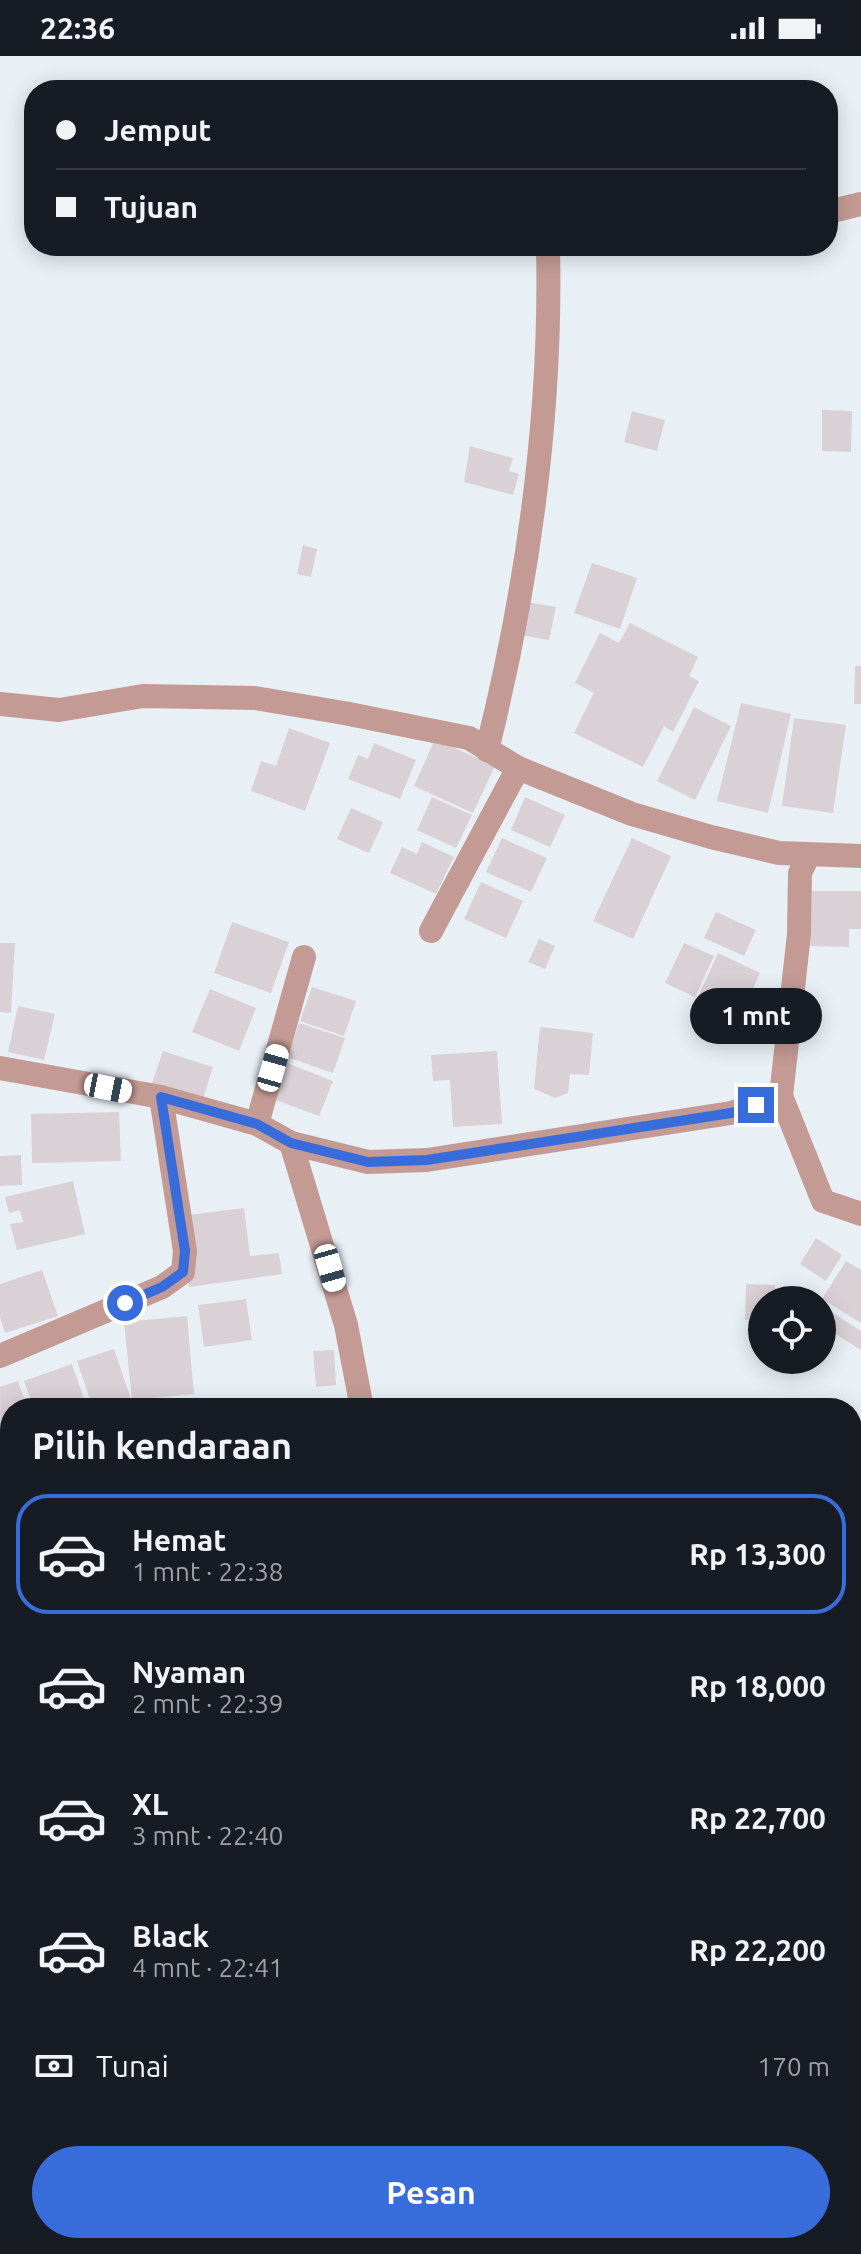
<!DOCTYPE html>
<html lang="id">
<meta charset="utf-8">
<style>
:root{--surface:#171b24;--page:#242831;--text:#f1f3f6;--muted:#9ea1a6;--line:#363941;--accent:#396cdb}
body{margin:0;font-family:Ubuntu,sans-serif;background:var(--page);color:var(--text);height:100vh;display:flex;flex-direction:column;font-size:30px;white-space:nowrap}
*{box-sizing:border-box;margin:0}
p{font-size:26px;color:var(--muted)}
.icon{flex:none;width:44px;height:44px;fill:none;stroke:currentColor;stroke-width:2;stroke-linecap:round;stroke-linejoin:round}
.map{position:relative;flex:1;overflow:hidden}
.side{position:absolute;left:0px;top:1342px;width:862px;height:856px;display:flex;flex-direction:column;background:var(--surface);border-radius:32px 32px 0 0;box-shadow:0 4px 20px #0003}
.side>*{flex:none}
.top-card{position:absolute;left:24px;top:24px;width:814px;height:176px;border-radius:32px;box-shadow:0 4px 20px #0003;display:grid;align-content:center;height:176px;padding:0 32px;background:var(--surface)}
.buttons{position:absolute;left:748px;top:1230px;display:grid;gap:16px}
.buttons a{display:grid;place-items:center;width:88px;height:88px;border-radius:50%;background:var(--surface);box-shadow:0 4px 20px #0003;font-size:40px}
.end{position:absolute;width:36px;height:36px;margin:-18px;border:10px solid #396cdb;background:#fff;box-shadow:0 0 0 4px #fff}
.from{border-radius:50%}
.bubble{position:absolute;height:56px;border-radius:28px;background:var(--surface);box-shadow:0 4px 20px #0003;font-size:26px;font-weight:700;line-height:56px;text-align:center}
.car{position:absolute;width:24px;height:48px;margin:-24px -12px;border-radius:10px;box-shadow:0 0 6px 2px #0007;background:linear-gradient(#fff 24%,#345 0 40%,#fff 0 76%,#345 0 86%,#fff 0)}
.top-card b{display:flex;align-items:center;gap:28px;height:76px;font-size:30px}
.top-card b+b{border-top:2px solid var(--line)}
.top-card i{width:20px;height:20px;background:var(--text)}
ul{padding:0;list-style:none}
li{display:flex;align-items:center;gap:24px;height:120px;margin:0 16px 12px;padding:0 16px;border:4px solid transparent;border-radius:32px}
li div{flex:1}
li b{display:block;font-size:30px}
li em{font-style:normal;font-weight:700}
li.current{border-color:var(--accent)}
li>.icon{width:72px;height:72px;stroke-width:1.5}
h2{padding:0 32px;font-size:36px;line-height:96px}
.pay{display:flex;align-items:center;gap:20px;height:88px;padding:0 32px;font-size:30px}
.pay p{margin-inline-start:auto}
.cta{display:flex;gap:16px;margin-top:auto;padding:16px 32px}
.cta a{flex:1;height:92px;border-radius:48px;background:var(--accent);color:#fff;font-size:32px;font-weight:700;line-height:92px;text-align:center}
.status{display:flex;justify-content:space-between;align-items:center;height:56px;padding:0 40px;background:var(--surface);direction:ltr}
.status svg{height:22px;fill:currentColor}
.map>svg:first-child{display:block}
.building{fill:#dad1d6}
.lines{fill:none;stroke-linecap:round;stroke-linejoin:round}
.street{stroke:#c49a94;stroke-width:24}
.route{stroke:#396cdb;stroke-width:10}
</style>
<div class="status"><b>22:36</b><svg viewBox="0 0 49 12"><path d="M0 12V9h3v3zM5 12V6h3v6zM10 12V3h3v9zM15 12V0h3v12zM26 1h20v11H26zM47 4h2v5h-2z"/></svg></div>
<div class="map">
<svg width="861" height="2198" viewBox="0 0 861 2198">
<rect width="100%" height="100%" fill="#e8f0f6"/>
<g class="building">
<polygon points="822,354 852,355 851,396 822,395"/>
<polygon points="632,355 665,364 657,395 624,386"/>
<polygon points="470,390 513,402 509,415 519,418 513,439 464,426"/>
<polygon points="303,489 317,493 311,521 297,518"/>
<polygon points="592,507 637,522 620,573 574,557"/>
<polygon points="527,546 556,551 549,584 521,579"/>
<polygon points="630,567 698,601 689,620 699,625 673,676 664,670 643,711 574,677 594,637 575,627 600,577 619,587"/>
<polygon points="855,610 861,610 861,648 854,648"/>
<polygon points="741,647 791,658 768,757 717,745"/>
<polygon points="694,651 731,670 695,744 657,725"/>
<polygon points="794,662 846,669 833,757 782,750"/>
<polygon points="289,672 330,687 305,755 251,735 261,705 276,710"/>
<polygon points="435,683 495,710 473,757 414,730"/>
<polygon points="374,687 416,704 400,743 348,723 358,699 368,703"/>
<polygon points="432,741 472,759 456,792 417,774"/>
<polygon points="525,741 565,759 550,791 511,774"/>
<polygon points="351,752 383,766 369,797 337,783"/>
<polygon points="502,782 547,802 531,836 486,816"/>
<polygon points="632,782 671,800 633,883 593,865"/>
<polygon points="422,786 454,801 436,838 390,817 402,791 417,798"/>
<polygon points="481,826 523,845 506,882 464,863"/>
<polygon points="812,835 861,835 861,873 849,873 849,891 810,890"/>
<polygon points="716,856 756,874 744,900 704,882"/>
<polygon points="232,866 289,886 271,937 214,917"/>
<polygon points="539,883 555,890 545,913 528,906"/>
<polygon points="0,887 15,887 11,957 0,956"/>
<polygon points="684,887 714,900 695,941 665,927"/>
<polygon points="718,897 760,917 739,963 697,943"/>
<polygon points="312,931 356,945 344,980 300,965"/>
<polygon points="210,933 256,952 239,995 192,976"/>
<polygon points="18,950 55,958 44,1004 8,996"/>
<polygon points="299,967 345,982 333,1017 287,1001"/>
<polygon points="540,971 593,977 589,1019 570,1018 568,1037 555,1042 534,1033"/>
<polygon points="163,995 213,1011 201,1049 150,1033"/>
<polygon points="497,995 502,1068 453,1071 450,1024 433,1025 431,999"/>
<polygon points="287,1007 333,1025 319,1060 273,1043"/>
<polygon points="119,1056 121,1105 32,1107 31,1058"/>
<polygon points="21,1099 22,1129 0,1130 0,1100"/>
<polygon points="73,1125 85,1178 17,1194 10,1168 23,1166 20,1154 9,1157 5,1141"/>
<polygon points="244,1152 250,1200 279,1197 282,1218 189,1231 180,1160"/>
<polygon points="816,1182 842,1199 826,1225 800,1208"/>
<polygon points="846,1205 861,1214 861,1267 822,1243"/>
<polygon points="42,1214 58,1260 5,1277 0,1261 0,1228"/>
<polygon points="746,1228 775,1229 775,1244 762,1244 762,1264 745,1264"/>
<polygon points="246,1243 252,1284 204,1291 198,1249"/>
<polygon points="833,1257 861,1275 861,1294 824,1271"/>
<polygon points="187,1260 194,1338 132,1344 124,1266"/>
<polygon points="114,1293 134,1352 93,1352 77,1305"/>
<polygon points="334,1294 336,1329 316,1331 313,1295"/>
<polygon points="72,1308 87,1352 34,1352 24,1325"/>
<polygon points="18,1325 27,1352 10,1352 10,1407 1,1410 0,1331"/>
</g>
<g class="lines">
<g class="street">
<polyline points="828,156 861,148"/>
<polyline points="0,648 59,654 143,640 255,642 344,657 469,682 518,712 632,758 711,781 779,797 861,800"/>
<path d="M 487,694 C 528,529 552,360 548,190"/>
<polyline points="431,875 518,712"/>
<polyline points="0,1012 161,1041 257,1068 291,1087 368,1106 427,1104 731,1057 781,1040 823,1145 861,1158"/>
<polyline points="781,1040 799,878 800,817 808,800"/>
<polyline points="257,1068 304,901"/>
<polyline points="291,1087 346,1269 362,1352"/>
<polyline points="0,1300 162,1231 183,1216 185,1195 161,1041"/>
<polyline points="0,1826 10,1824"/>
<polyline points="668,2188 678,2198"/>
</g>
</g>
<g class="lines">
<polyline class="route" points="125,1247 162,1231 183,1216 185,1195 161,1041 257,1068 291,1087 368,1106 427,1104 731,1057 756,1049"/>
</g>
</svg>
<div class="buttons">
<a><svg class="icon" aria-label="locate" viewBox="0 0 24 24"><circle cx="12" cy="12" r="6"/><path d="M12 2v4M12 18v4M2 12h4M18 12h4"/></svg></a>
</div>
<i class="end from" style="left:125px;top:1247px"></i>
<i class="end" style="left:756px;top:1049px"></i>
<div class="bubble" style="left:690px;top:932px;width:132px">1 mnt</div>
<i class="car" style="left:273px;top:1012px;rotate:16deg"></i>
<i class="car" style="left:108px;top:1032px;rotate:101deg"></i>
<i class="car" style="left:330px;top:1212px;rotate:164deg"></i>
<div class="top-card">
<b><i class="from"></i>Jemput</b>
<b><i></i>Tujuan</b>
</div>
<section class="side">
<h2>Pilih kendaraan</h2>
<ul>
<li class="current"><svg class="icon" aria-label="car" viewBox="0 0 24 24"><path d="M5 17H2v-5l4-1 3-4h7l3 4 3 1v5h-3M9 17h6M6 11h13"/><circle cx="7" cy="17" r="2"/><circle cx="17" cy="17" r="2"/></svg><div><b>Hemat</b><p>1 mnt · 22:38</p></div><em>Rp 13,300</em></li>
<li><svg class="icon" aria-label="car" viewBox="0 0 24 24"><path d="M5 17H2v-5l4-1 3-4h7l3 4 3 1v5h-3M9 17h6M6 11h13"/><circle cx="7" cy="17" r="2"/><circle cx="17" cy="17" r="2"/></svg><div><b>Nyaman</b><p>2 mnt · 22:39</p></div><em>Rp 18,000</em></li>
<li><svg class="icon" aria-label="car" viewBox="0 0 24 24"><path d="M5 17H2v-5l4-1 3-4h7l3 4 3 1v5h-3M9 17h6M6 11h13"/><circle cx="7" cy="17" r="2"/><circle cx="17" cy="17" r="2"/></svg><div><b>XL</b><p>3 mnt · 22:40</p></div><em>Rp 22,700</em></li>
<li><svg class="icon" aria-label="car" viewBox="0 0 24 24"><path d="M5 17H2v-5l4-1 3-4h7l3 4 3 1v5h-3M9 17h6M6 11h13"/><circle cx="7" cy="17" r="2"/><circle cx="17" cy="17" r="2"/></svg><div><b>Black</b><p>4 mnt · 22:41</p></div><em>Rp 22,200</em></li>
</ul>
<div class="pay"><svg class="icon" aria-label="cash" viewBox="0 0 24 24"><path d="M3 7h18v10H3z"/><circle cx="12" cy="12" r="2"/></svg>Tunai<p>170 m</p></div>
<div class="cta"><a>Pesan</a></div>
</section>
</div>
